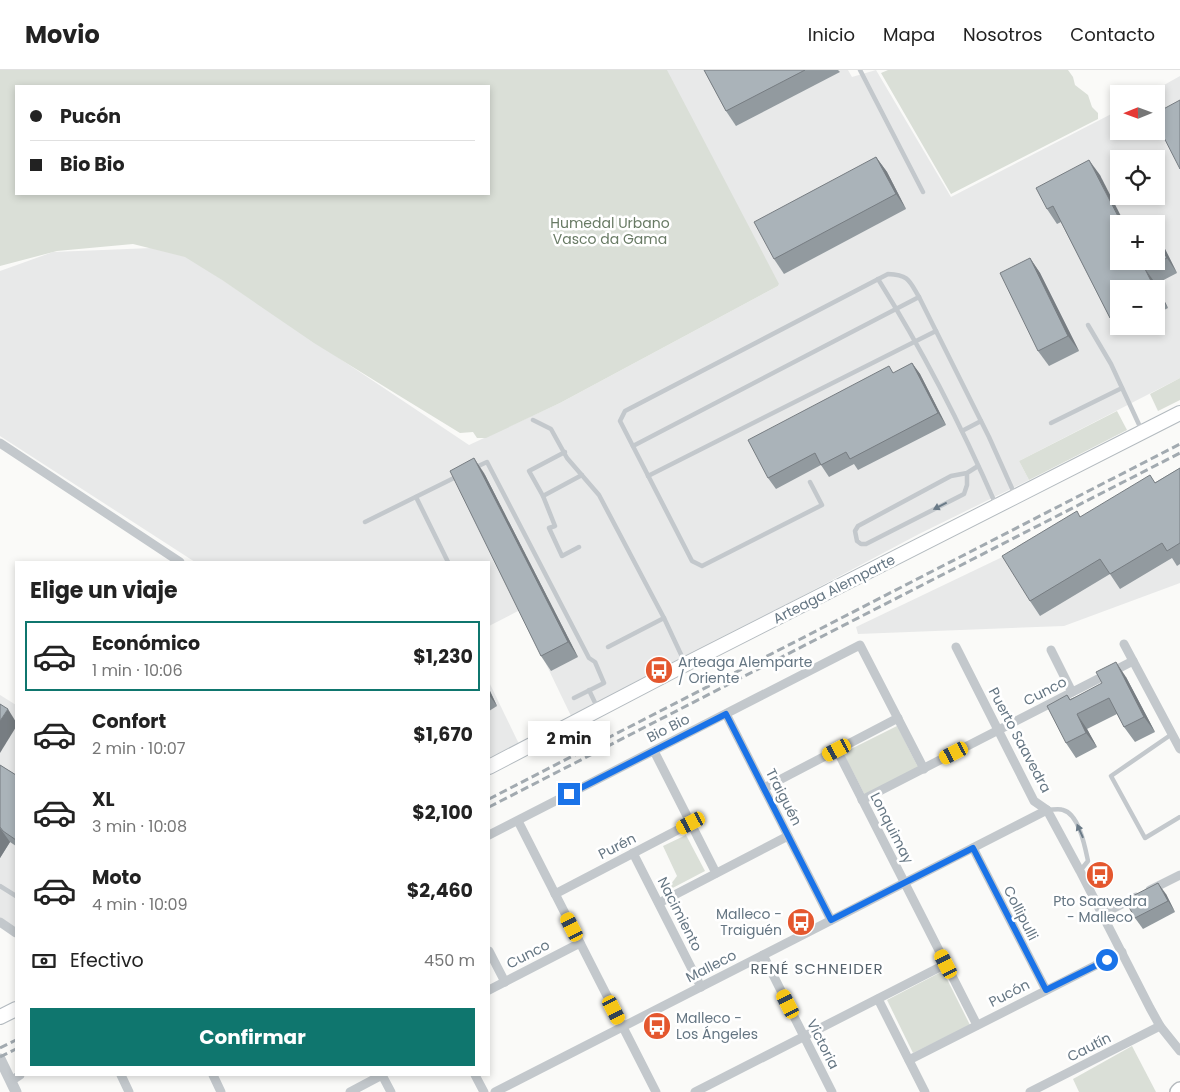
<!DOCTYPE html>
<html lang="es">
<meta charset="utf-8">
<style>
:root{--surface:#fff;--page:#f6f6f6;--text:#222;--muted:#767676;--line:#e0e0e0;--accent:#0f766e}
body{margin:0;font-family:Poppins,sans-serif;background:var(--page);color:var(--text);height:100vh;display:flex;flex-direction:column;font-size:19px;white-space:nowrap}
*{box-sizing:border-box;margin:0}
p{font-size:16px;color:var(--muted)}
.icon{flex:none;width:28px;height:28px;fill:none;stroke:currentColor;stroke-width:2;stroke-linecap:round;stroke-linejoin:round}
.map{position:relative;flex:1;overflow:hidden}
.panel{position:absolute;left:15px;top:491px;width:475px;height:515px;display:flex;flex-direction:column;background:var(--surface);border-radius:0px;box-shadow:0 2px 8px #0003}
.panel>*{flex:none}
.guide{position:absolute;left:15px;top:15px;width:475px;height:110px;border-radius:0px;box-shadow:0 2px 8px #0003;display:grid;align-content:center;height:110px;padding:0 15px;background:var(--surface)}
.needle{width:32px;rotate:269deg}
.buttons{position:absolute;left:1110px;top:15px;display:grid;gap:10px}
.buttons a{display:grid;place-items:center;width:55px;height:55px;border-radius:0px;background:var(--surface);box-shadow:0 2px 8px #0003;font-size:25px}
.end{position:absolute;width:22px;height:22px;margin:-11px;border:6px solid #1a73e8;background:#fff;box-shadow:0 0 0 2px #fff}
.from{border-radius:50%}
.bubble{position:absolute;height:35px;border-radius:0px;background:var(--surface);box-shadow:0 2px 8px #0003;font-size:16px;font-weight:700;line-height:35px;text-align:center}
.car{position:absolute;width:15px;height:30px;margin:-15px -8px;border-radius:6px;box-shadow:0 0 4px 1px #0007;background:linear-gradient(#f5c518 24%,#345 0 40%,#f5c518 0 76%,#345 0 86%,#f5c518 0)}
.guide b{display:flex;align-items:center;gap:18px;height:48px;font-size:19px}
.guide b+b{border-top:1px solid var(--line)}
.guide i{width:12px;height:12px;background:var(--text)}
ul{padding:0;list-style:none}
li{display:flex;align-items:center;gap:15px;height:70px;margin:0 10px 8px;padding:0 5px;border:2px solid transparent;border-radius:0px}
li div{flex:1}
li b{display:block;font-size:19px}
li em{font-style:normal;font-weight:700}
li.on{border-color:var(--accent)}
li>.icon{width:45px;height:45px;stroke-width:1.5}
h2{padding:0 15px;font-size:22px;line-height:60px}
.pay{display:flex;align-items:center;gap:12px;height:55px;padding:0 15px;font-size:19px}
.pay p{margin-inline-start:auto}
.button{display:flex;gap:10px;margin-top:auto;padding:10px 15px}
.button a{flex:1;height:58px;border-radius:0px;background:var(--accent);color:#fff;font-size:20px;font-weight:700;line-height:58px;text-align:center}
header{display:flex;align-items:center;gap:30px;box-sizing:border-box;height:70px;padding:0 25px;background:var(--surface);border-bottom:1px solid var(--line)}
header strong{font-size:24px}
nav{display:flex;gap:28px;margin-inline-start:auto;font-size:18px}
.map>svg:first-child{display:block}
.built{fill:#e8e9e9;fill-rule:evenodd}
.green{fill:#dadfd7;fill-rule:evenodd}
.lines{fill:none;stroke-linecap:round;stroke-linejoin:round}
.secondary-casing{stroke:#b3babf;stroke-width:16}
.primary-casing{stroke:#b5babe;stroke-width:18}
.service{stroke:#c3c8cc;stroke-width:4.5}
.minor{stroke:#c3c8cc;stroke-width:9}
.tertiary{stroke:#c3c8cc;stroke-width:11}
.secondary{stroke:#fff;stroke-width:14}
.primary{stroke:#fff;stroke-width:15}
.rail{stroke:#a2aab0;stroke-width:3;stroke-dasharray:8 4;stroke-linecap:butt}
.wall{fill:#929a9f}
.shaded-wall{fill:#777d82}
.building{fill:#aab3b9;stroke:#777d82}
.oneway{fill:#6a7a87}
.route{stroke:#1a73e8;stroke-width:6}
.labels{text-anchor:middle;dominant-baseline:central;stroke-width:5;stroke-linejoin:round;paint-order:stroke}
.park-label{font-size:14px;fill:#687a64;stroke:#fff}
.street-label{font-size:14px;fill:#657683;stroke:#fff}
.poi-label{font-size:14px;fill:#657683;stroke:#fff;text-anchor:start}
.neighbourhood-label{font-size:15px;letter-spacing:1px;fill:#57646e;stroke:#fff}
</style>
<header>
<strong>Movio</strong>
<nav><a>Inicio</a><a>Mapa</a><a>Nosotros</a><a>Contacto</a></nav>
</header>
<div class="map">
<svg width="1180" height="1022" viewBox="0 0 1180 1022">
<rect width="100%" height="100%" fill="#fafaf8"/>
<g class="built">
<path d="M 664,0 L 848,0 L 852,7 L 876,0 L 951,127 L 1119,40 L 1119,61 L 1156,61 L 1156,24 L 1148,24 L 1180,6 L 1180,308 L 1019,391 L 1029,410 L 919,464 L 572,648 L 520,540 L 489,556 L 489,492 L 195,492 L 0,366 L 0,201 L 53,182 L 152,178 L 185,185 L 469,375 L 560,333 L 778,216 ZM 1119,89 L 1156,89 L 1156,126 L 1119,126 ZM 1119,154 L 1156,154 L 1156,191 L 1119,191 ZM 1119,219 L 1156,219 L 1156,256 L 1119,256 Z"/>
<polygon points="1180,402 1180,513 1064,556 858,564 856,557"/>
<polygon points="489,612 519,674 489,688"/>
<polygon points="0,625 16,635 16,865 0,853"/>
</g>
<g class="green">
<path d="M 0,0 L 667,0 L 779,214 L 778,215 L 778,216 L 560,333 L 486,368 L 477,368 L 473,362 L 460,363 L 398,325 L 314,273 L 222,210 L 185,187 L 133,174 L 57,181 L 0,196 ZM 489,16 L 489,124 L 16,124 L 16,16 Z"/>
<polygon points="888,0 1068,0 1073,7 1075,15 1088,25 1092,37 1098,43 1098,49 951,124 881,3"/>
<polygon points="1180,308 1180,330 1158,341 1150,324"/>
<polygon points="1117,341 1127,360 1029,410 1019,391"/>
<polygon points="897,656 919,699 866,727 843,683"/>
<polygon points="686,765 705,801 665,822 677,806 663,776"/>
<polygon points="943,901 970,955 913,983 887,930"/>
<polygon points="1132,976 1156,1022 1079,1022 1073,1009"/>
</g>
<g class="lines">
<defs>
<g id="secondary">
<polyline points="489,697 686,594 1180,343"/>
<polyline points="0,947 16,939"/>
</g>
<polyline id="primary" points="1178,1022 1180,1020"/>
</defs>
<use href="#secondary" class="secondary-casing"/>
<use href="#primary" class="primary-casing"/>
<g class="service">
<polyline points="860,0 923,122"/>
<path d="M 878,209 C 923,281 962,357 996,435"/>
<polyline points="1088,255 1111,294 1142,361"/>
<polyline points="533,350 551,359 567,388 599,425 664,548 685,593"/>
<polyline points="1051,353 1122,318"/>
<polyline points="962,361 981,351"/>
<polyline points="633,376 919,227"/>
<polyline points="565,382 529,401 543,426 582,405"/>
<polyline points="474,398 487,392 589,588 595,592 604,613 574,628"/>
<polyline points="967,403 967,415 964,424 866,474 861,474 857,471 855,461 858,456 951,406 967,403 978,396"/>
<polyline points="648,406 936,261"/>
<path d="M 810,412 L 822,435 L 702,496 L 692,491 L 620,351 L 625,341 L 888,204 C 909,205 909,210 919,227 L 989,367 L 1015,425"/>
<polyline points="543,426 555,456 549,458 562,486 579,477"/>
<polyline points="416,427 448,492"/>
<polyline points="365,452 458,406"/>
<polyline points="608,577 664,548"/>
<polyline points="589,620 598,639"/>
<polyline points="1172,664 1111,706 1145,768 1180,747"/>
<path d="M 1047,740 C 1052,740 1059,738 1063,740 C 1079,744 1085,777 1088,791 L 1080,801"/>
<polyline points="0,816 16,826"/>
</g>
<g class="minor">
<polyline points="0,373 180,492"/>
<polyline points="1124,574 1180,679"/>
<polyline points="956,577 1034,731 1047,740 1080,801 1150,938 1160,956 1180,981"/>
<polyline points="1051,580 1072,622"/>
<polyline points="726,644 831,850"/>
<polyline points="837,680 977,955"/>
<polyline points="654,681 716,803"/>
<polyline points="764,718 898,648"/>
<polyline points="862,730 1133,591"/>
<polyline points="518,751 656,1022"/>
<polyline points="489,765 860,575 924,699"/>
<polyline points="973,778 1046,920"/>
<polyline points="633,783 701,917"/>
<polyline points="1150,820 1180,805"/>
<polyline points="555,824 691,753"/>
<polyline points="659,833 788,766"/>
<polyline points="1102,844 1136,827"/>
<polyline points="0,852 16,863"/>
<polyline points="489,881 505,912"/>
<polyline points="763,885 832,1022"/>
<polyline points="489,920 580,873"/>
<polyline points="878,929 925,1022"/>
<polyline points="909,990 1122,882"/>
<polyline points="121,1005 129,1022"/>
<polyline points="213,1005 221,1022"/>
<polyline points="382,1005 391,1022"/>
<polyline points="475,1005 484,1022"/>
<polyline points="11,1011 20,1005"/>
<polyline points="350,1022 382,1005"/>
<polyline points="495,1022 1047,740"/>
<polyline points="695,1022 946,894"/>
<polyline points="1030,1022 1160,956"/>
</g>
<polyline class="tertiary" points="0,989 16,1022"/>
<use href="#secondary" class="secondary"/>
<use href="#primary" class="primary"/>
<g class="rail">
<polyline points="489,729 1180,374"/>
<polyline points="489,737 1180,383"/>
<polyline points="0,978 16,970"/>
<polyline points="0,987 16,979"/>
</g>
</g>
<g class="wall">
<polygon points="704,0 838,0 840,2 736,56 726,41"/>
<polygon points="876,87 887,102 906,139 784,204 774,189"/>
<polygon points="1100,105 1119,191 1156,191 1156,167 1165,179 1177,203 1156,214 1168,238 1156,244 1156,219 1119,219 1119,256 1133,256 1120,263 1110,248 1061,152 1057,154 1047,139"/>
<polygon points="1030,188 1040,203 1079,281 1049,296 1038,281"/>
<polygon points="912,293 920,304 946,355 858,400 854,394 829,407 821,395 776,419 768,408"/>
<polygon points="1180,398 1180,494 1177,496 1172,488 1120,519 1110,504 1040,546 1030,531 1081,447 1156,412"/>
<polygon points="484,403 578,587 551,601 541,586"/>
<polygon points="1126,607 1155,662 1135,672 1124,657 1117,644 1087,659 1097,677 1076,688 1066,673 1067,625 1070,629"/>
<polygon points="489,619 497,636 489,641"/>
<polygon points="0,695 16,705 16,776 10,772 0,788"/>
<polygon points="1166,824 1175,842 1143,859 1135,848"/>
</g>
<g class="shaded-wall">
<polygon points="876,87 887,102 906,139 896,124"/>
<polygon points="1089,90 1100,105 1125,154 1122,154"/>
<polygon points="1156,167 1165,179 1177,203 1167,188"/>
<polygon points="1030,188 1040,203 1079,281 1068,266"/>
<polygon points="1145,199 1156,214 1168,238 1158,223 1156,219 1155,219"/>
<polygon points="912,293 920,304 946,355 938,343"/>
<polygon points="474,388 484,403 578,587 568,572"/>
<polygon points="1116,592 1126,607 1155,662 1144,647"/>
<polygon points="489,619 497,636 489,625"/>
<polygon points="8,639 16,652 16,657 0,683 0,651"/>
<polygon points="1077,644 1087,659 1097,677 1086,663"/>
<polygon points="0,758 10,772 0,788"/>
<polygon points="1158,813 1166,824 1175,842 1168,831"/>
</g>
<g class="building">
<polygon points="704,0 805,0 726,41"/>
<polygon points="1180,30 1180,99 1156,52 1156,43"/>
<polygon points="876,87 896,124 774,189 754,152"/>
<polygon points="1089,90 1122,154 1119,154 1119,191 1156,191 1156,168 1167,188 1145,199 1155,219 1119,219 1119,243 1110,248 1053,136 1047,139 1036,118"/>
<polygon points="1030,188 1068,266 1038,281 1000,203"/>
<polygon points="912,293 938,343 850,389 846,382 821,395 815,383 768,408 748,370 889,296 893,303"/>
<polygon points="474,388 568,572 541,586 450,401"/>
<polygon points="1180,398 1180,473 1167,481 1162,473 1110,504 1100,489 1030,531 1002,486 1077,441 1080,447 1150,405 1155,413"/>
<polygon points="1116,592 1144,647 1124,657 1109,628 1077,644 1086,663 1066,673 1047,636 1067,625 1070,630 1102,613 1096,602"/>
<polygon points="0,634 8,639 0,651"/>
<polygon points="0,695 16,705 16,770 3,761 0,757"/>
<polygon points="1158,813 1168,831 1135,848 1125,830"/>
</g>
<defs><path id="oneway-solid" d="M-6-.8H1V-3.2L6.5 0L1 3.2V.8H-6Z" transform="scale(1.25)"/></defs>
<g class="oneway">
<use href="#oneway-solid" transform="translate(940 436) rotate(153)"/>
<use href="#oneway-solid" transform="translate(1080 761) rotate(-114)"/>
</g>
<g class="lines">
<polyline class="route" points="569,724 726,644 831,850 973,778 1046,920 1107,890"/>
</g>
<defs>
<symbol id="bus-disc" viewBox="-11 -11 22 22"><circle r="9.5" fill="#e4572e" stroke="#fff"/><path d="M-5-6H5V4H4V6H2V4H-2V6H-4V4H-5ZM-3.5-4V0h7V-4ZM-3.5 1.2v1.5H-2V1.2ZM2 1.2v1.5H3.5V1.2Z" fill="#fff"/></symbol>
</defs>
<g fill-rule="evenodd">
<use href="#bus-disc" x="643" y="584" width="32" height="32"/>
<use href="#bus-disc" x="1084" y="789" width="32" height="32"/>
<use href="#bus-disc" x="785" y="836" width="32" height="32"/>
<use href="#bus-disc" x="641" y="940" width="32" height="32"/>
</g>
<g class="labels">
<g class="park-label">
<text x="610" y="153">Humedal Urbano<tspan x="610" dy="16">Vasco da Gama</tspan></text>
</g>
<g class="street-label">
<text transform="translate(834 519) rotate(-27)">Arteaga Alemparte</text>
<text transform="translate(1045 621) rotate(-27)">Cunco</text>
<text transform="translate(668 658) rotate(-27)">Bio Bio</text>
<text transform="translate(1020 670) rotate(62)">Puerto Saavedra</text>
<text transform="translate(784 727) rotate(63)">Traiguén</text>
<text transform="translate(892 758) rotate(63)">Lonquimay</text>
<text transform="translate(617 776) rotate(-27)">Purén</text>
<text transform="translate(1021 843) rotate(63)">Collipulli</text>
<text transform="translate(680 844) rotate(63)">Nacimiento</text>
<text transform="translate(528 884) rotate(-27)">Cunco</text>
<text transform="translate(711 896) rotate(-27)">Malleco</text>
<text transform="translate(1009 923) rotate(-27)">Pucón</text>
<text transform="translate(823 974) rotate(63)">Victoria</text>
<text transform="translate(1089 977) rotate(-27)">Cautín</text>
</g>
<g class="poi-label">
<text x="678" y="592">Arteaga Alemparte<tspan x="678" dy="16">/ Oriente</tspan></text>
<text x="1100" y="831" text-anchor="middle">Pto Saavedra<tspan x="1100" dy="16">- Malleco</tspan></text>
<text x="782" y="844" text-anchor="end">Malleco -<tspan x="782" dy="16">Traiguén</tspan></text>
<text x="676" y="948">Malleco -<tspan x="676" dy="16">Los Ángeles</tspan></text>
</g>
<g class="neighbourhood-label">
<text x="817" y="898">RENÉ SCHNEIDER</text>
</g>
</g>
</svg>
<div class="buttons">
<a><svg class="needle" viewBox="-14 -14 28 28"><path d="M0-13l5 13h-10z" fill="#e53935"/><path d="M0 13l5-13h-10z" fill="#767676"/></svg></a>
<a><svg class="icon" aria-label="locate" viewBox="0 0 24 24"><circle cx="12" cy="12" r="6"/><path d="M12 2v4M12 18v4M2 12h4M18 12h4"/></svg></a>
<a>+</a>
<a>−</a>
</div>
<i class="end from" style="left:1107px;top:890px"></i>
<i class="end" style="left:569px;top:724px"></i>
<div class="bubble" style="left:528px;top:651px;width:82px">2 min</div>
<i class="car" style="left:837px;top:680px;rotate:242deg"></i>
<i class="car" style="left:954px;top:683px;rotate:243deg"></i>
<i class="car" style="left:691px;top:753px;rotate:243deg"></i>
<i class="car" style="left:572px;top:857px;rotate:333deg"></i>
<i class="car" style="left:946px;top:894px;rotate:333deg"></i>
<i class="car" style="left:788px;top:934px;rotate:333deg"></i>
<i class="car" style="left:614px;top:940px;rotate:153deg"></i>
<div class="guide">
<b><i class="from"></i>Pucón</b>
<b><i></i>Bio Bio</b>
</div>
<section class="panel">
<h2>Elige un viaje</h2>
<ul>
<li class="on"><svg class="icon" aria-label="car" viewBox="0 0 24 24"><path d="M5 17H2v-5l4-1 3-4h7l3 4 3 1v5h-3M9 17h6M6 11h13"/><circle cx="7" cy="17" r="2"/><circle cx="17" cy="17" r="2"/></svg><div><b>Económico</b><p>1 min · 10:06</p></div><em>$1,230</em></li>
<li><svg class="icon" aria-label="car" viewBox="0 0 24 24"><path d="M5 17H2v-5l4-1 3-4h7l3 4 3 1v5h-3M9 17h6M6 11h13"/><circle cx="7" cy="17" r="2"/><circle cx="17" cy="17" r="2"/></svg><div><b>Confort</b><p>2 min · 10:07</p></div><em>$1,670</em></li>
<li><svg class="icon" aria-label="car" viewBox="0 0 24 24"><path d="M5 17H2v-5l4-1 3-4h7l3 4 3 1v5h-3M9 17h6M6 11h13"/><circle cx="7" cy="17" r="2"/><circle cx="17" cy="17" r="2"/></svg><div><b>XL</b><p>3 min · 10:08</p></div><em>$2,100</em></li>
<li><svg class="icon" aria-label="car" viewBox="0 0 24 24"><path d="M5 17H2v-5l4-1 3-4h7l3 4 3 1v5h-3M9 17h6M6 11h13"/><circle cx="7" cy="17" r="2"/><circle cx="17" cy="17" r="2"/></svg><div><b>Moto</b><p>4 min · 10:09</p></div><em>$2,460</em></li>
</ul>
<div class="pay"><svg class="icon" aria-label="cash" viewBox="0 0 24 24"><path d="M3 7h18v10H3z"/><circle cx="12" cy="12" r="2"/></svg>Efectivo<p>450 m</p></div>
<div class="button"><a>Confirmar</a></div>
</section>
</div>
